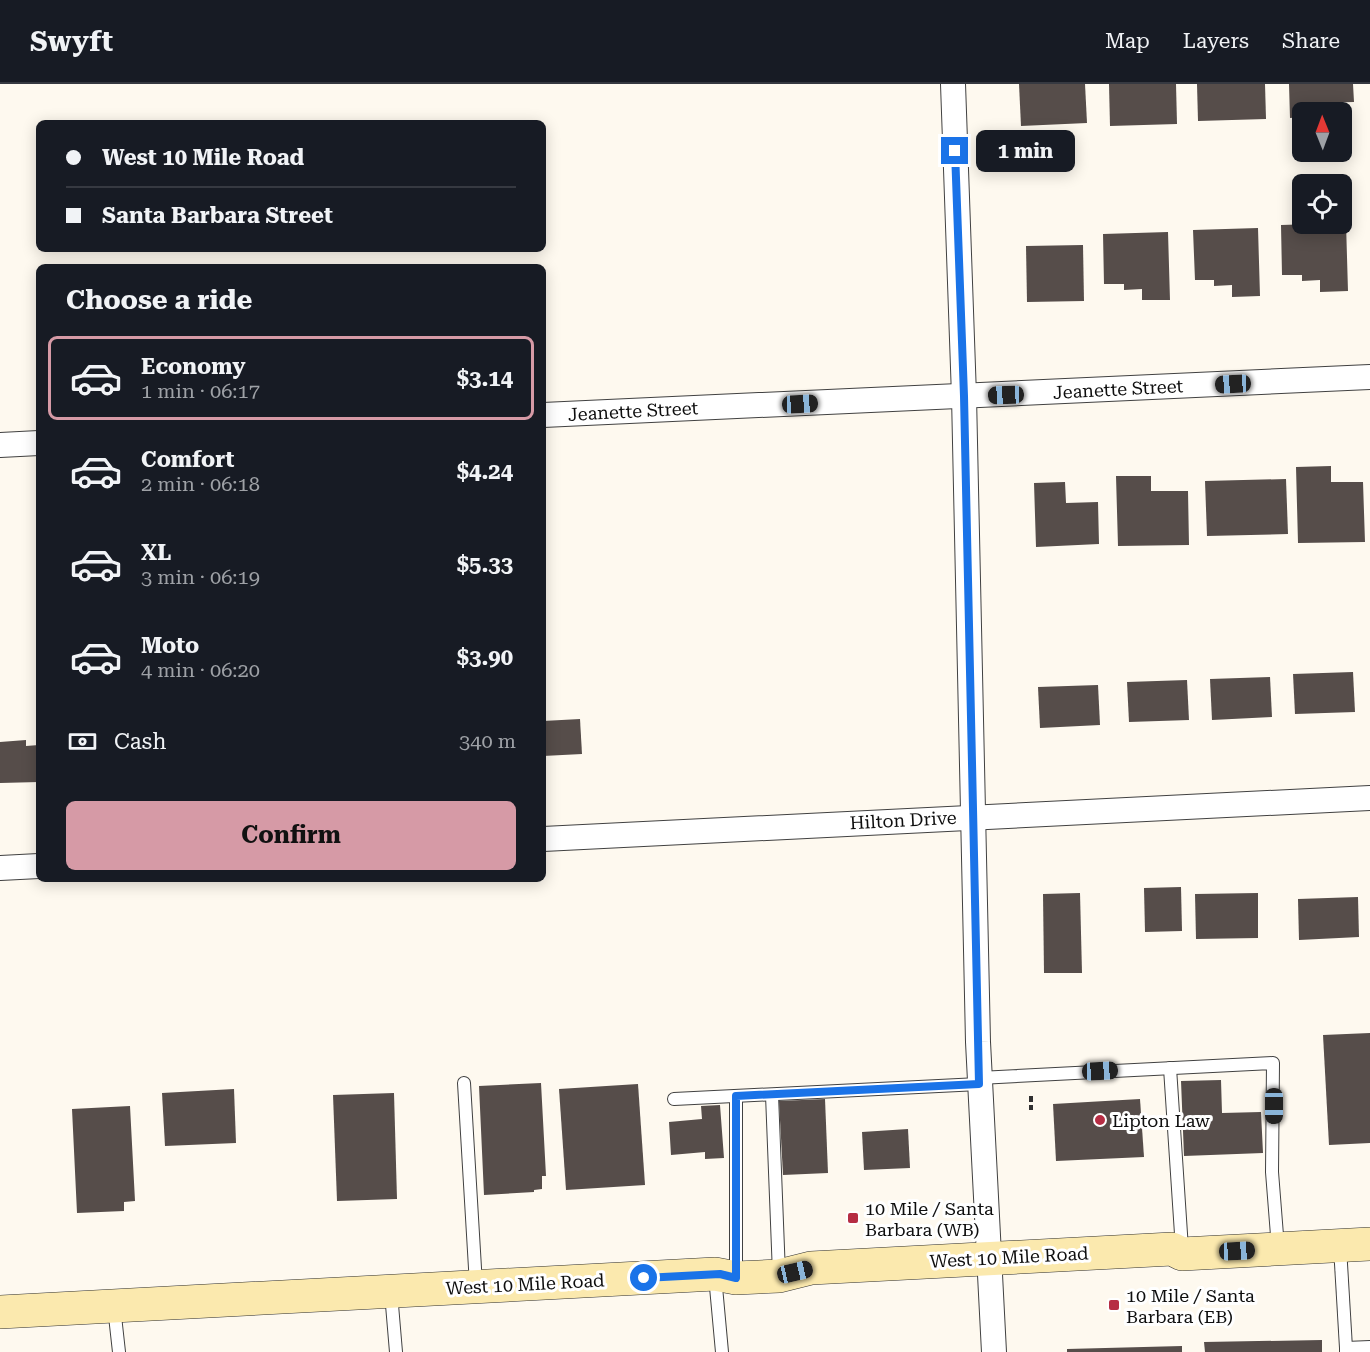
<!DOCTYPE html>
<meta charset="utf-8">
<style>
:root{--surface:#171b24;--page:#20242c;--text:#f1f3f6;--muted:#9ea1a6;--line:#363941;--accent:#d69aa6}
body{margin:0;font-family:"Roboto Serif",serif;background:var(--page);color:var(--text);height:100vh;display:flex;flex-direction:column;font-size:22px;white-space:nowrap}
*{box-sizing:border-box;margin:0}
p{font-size:20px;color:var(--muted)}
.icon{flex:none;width:33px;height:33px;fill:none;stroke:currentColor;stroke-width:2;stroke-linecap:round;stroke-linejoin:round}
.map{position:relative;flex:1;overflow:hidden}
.drawer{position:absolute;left:36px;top:180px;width:510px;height:618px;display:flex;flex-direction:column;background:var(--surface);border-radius:9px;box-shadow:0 3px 15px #0003}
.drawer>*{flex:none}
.top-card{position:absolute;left:36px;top:36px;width:510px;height:132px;border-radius:9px;box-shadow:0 3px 15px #0003;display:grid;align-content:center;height:132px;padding:0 30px;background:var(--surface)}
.needle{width:39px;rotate:359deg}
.buttons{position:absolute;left:1292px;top:18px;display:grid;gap:12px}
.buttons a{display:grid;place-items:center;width:60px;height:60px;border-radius:9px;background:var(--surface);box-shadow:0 3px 15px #0003;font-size:30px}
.end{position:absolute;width:27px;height:27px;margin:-14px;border:8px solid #1a73e8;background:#fff;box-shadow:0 0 0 3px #fff}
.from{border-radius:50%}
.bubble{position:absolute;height:42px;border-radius:9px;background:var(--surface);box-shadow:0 3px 15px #0003;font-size:20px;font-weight:700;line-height:42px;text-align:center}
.car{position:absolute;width:18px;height:36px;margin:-18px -9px;border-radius:8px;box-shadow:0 0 4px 2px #0007;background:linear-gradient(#222 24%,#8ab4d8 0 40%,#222 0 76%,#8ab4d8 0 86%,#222 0)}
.top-card b{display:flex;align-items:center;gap:21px;height:57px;font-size:22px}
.top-card b+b{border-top:2px solid var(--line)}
.top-card i{width:15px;height:15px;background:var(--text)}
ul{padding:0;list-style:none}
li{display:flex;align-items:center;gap:18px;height:84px;margin:0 12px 9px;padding:0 18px;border:3px solid transparent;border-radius:9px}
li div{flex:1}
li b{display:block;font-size:22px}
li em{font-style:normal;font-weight:700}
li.active{border-color:var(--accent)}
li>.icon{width:54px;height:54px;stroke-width:1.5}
h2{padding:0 30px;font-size:27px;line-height:72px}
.pay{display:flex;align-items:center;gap:15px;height:66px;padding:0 30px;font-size:22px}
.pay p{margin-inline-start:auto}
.button{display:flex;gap:12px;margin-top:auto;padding:12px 30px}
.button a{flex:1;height:69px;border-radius:9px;background:var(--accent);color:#111;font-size:24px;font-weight:700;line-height:69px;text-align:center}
header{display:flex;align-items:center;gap:36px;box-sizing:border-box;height:84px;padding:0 30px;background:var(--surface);border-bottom:2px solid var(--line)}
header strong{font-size:28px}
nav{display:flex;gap:33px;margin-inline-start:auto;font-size:21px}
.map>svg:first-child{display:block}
.building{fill:#564d4a}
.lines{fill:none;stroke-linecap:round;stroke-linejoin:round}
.service-casing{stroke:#414141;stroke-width:14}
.minor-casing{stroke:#414141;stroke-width:26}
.secondary-casing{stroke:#303030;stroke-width:34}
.path{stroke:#303030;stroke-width:4;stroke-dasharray:6 3;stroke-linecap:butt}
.service{stroke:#fff;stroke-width:12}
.minor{stroke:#fff;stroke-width:24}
.secondary{stroke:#fbe9ae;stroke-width:33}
.route{stroke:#1a73e8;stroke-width:8}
.poi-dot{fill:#b62d44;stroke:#fff;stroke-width:2}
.labels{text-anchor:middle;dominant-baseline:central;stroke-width:6;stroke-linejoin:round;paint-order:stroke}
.street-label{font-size:18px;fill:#0e0e0e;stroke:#fff}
.poi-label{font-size:18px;fill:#0e0e0e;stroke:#fff;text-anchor:start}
</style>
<header>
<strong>Swyft</strong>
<nav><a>Map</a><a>Layers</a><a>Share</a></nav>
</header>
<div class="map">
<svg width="1370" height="1268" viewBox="0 0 1370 1268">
<rect width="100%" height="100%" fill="#fef9ef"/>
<g class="building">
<polygon points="1019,0 1085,0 1087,39 1021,42"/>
<polygon points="1109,0 1176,0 1177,40 1110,42"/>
<polygon points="1197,0 1265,0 1266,35 1198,37"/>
<polygon points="1289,0 1353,0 1354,18 1313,19 1314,28 1302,28 1302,33 1290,34"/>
<polygon points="1346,139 1348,207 1320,208 1320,196 1302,197 1302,191 1282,191 1281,141"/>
<polygon points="1258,144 1260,212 1232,213 1232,201 1214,202 1214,196 1195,196 1193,146"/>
<polygon points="1168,148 1170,216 1142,216 1142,205 1124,206 1124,200 1104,200 1103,150"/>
<polygon points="1083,161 1084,217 1027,218 1026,162"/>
<polygon points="1331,382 1331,398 1363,398 1365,458 1298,459 1296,383"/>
<polygon points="1116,392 1151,392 1151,407 1188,407 1189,461 1118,462"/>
<polygon points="1286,395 1288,450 1207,452 1205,397"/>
<polygon points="1065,398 1066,419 1098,418 1099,460 1036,463 1034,399"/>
<polygon points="1353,588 1355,628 1295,630 1293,590"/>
<polygon points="1270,593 1272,633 1212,636 1210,595"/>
<polygon points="1187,596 1189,636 1129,638 1127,598"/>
<polygon points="1098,601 1100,641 1040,644 1038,603"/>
<polygon points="580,635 582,670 543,672 543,637"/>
<polygon points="26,656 26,662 39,661 39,698 0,699 0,658"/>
<polygon points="1181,803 1182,847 1145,848 1144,804"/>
<polygon points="1080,809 1082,889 1044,889 1043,810"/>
<polygon points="1258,809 1258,854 1196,855 1195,810"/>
<polygon points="1358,813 1359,853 1299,856 1298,815"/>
<polygon points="1370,949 1370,1059 1329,1061 1323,951"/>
<polygon points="1221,996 1222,1029 1261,1028 1263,1069 1184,1072 1181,997"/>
<polygon points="541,999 546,1092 542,1092 542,1105 534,1106 534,1108 484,1111 479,1002"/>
<polygon points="638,1000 645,1101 566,1106 559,1005"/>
<polygon points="234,1005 236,1059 165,1062 162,1009"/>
<polygon points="394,1009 397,1115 337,1117 333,1011"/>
<polygon points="825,1015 828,1089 783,1091 779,1017"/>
<polygon points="1140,1015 1144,1073 1056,1077 1053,1020"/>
<polygon points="720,1021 724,1074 705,1075 705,1068 671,1071 669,1038 702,1035 701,1022"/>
<polygon points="130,1022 135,1117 124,1118 124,1127 77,1129 72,1025"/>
<polygon points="908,1045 910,1084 864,1086 862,1048"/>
<polygon points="1322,1256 1322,1268 1205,1268 1204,1258"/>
<polygon points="1182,1262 1182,1268 1067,1268 1067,1265"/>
</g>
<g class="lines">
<defs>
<g id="service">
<polyline points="1170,984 1182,1165"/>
<polyline points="979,994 1273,979 1272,1088 1278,1164"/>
<polyline points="464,999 476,1201"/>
<polyline points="772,1011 779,1190"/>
<polyline points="736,1012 736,1193"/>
<polyline points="674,1015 979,1000"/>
<polyline points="1340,1163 1346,1264"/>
<polyline points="715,1192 722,1268"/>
<polyline points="391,1209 396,1268"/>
<polyline points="114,1223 119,1268"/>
<polyline points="1346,1268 1346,1264 1370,1263"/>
</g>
<g id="minor">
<polyline points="953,0 964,312 978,958 994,1268"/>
<polyline points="543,331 1370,293"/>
<polyline points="0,361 39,359"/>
<polyline points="543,755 1370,714"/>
<polyline points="0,784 39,782"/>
</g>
<polyline id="secondary" points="0,1228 715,1190 736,1194 779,1192 811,1184 1172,1165 1182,1170 1370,1160"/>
</defs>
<use href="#service" class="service-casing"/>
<use href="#minor" class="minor-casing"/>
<use href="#secondary" class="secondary-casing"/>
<polyline class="path" points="1031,1012 1031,1026"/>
<use href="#service" class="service"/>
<use href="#minor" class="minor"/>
<use href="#secondary" class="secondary"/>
</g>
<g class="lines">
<polyline class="route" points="644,1194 720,1190 736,1194 736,1012 979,1000 964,312 955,67"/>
</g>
<g class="poi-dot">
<circle cx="1100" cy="1036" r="6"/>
<rect x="847" y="1128" width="12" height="12" rx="3"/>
<rect x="1108" y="1215" width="12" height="12" rx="3"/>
</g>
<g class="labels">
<g class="street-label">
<text transform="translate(1118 305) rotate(-3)">Jeanette Street</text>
<text transform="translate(633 327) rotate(-3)">Jeanette Street</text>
<text transform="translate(903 736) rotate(-3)">Hilton Drive</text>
<text transform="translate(1009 1173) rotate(-3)">West 10 Mile Road</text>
<text transform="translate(525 1200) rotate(-3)">West 10 Mile Road</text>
</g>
<g class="poi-label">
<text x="1112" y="1036">Lipton Law</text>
<text x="865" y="1124">10 Mile / Santa<tspan x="865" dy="21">Barbara (WB)</tspan></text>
<text x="1126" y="1211">10 Mile / Santa<tspan x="1126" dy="21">Barbara (EB)</tspan></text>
</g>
</g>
</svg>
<div class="buttons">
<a><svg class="needle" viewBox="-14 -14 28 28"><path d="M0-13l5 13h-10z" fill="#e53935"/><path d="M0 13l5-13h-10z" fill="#9ea1a6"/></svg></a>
<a><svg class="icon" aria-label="locate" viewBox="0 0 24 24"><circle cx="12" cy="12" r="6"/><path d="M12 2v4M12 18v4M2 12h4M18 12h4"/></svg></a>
</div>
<i class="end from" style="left:644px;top:1194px"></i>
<i class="end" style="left:955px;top:67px"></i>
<div class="bubble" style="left:976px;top:46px;width:99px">1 min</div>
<i class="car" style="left:1233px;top:300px;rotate:267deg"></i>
<i class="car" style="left:1006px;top:311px;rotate:268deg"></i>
<i class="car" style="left:800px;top:320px;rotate:87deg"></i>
<i class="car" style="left:1100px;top:987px;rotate:87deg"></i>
<i class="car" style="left:1274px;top:1022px;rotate:180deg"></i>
<i class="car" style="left:1237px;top:1167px;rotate:87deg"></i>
<i class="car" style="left:795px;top:1188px;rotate:77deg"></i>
<div class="top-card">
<b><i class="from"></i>West 10 Mile Road</b>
<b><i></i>Santa Barbara Street</b>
</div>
<section class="drawer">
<h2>Choose a ride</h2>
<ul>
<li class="active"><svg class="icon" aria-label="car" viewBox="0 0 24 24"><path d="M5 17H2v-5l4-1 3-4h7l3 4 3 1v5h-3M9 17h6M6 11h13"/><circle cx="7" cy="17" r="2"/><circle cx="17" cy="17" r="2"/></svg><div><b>Economy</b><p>1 min · 06:17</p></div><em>$3.14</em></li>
<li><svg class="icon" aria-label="car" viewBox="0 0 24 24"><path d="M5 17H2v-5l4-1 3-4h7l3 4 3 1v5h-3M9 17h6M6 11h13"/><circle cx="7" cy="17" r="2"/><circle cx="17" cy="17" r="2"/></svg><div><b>Comfort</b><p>2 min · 06:18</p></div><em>$4.24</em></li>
<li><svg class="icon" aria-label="car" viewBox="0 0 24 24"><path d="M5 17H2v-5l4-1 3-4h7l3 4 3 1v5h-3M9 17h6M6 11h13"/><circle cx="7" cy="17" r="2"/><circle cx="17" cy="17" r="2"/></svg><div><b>XL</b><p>3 min · 06:19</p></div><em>$5.33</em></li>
<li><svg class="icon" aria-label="car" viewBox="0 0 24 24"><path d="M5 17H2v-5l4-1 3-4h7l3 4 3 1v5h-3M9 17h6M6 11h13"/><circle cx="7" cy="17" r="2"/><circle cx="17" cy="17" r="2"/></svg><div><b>Moto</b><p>4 min · 06:20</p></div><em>$3.90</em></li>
</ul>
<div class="pay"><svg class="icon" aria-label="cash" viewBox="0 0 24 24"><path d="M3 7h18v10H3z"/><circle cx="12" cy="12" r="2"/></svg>Cash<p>340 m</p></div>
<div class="button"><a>Confirm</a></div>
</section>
</div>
